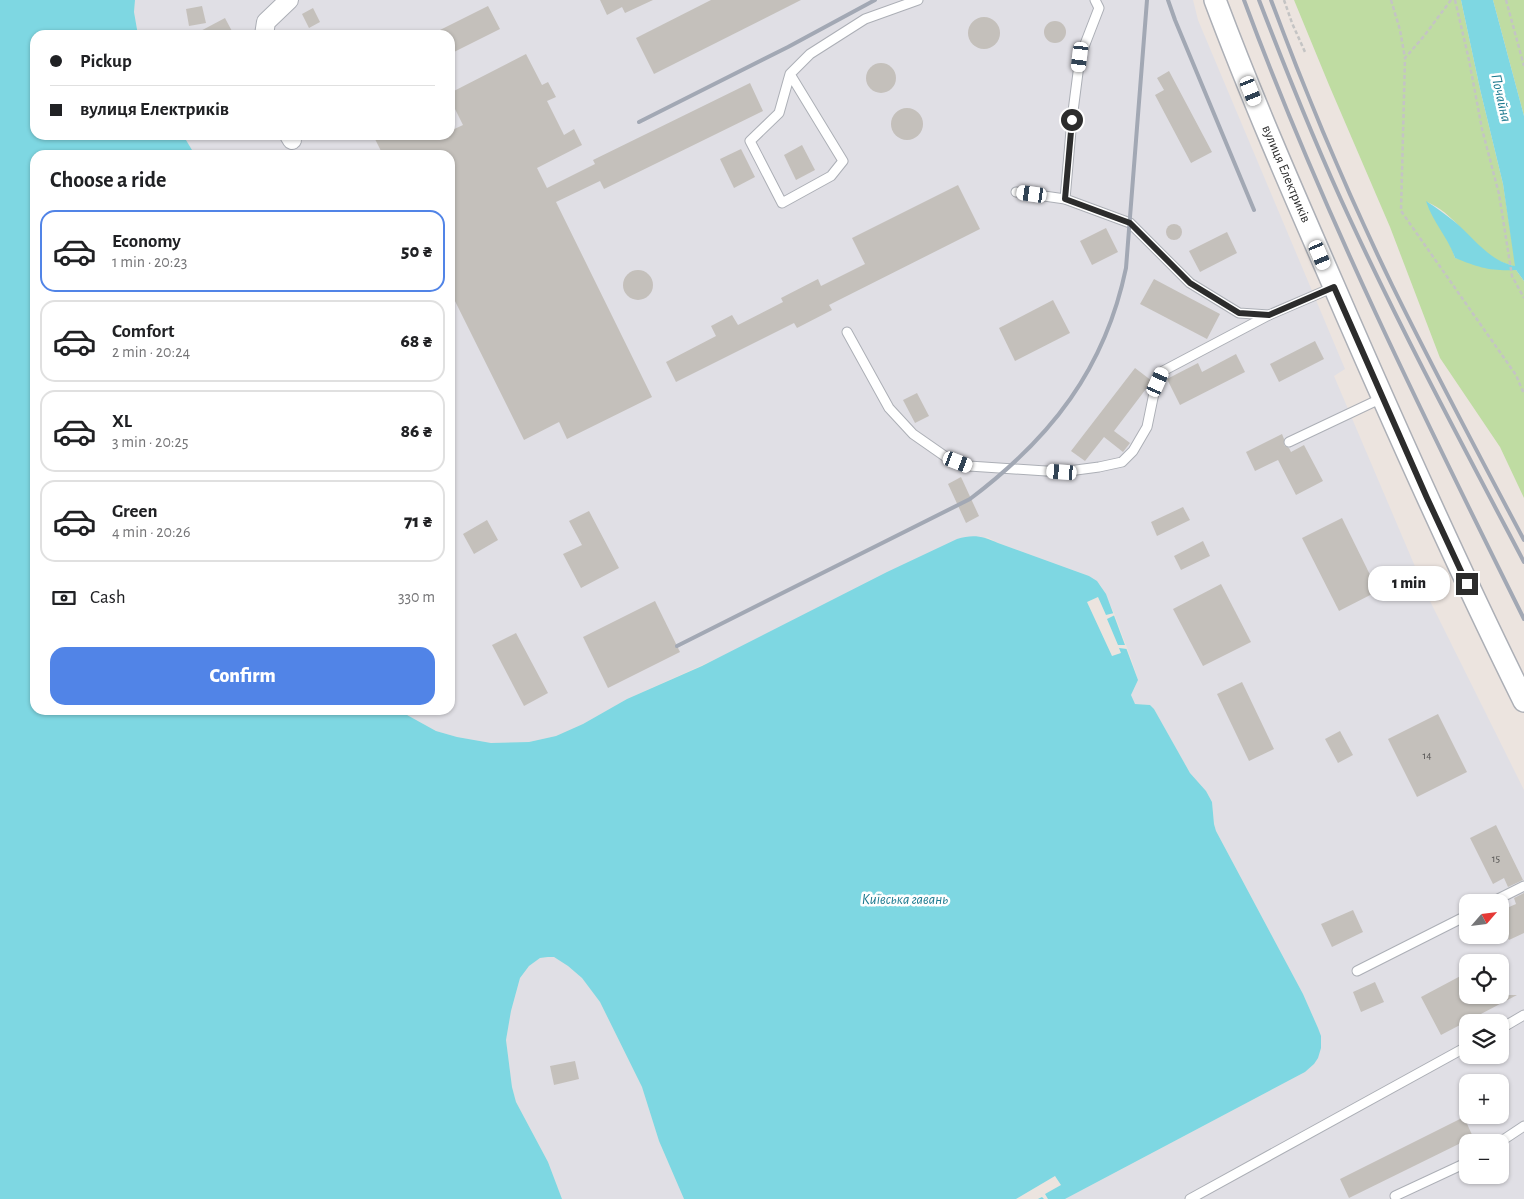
<!DOCTYPE html>
<meta charset="utf-8">
<style>
:root{--surface:#fff;--page:#f6f6f6;--text:#202124;--muted:#757577;--line:#e0e0e0;--accent:#5184e7}
body{margin:0;font-family:"Alegreya Sans",sans-serif;background:var(--page);color:var(--text);height:100vh;display:flex;flex-direction:column;font-size:19px;white-space:nowrap}
*{box-sizing:border-box;margin:0}
p{font-size:16px;color:var(--muted)}
.icon{flex:none;width:28px;height:28px;fill:none;stroke:currentColor;stroke-width:2;stroke-linecap:round;stroke-linejoin:round}
.map{position:relative;flex:1;overflow:hidden}
.drawer{position:absolute;left:30px;top:150px;width:425px;height:565px;display:flex;flex-direction:column;background:var(--surface);border-radius:15px;box-shadow:0 1px 4px #0004}
.drawer>*{flex:none}
.banner{position:absolute;left:30px;top:30px;width:425px;height:110px;border-radius:15px;box-shadow:0 1px 4px #0004;display:grid;align-content:center;height:110px;padding:0 20px;background:var(--surface)}
.needle{width:32px;rotate:62deg}
.buttons{position:absolute;left:1459px;top:894px;display:grid;gap:10px}
.buttons a{display:grid;place-items:center;width:50px;height:50px;border-radius:10px;background:var(--surface);box-shadow:0 1px 4px #0004;font-size:25px}
.end{position:absolute;width:22px;height:22px;margin:-11px;border:6px solid #2c2c2c;background:#fff;box-shadow:0 0 0 2px #fff}
.from{border-radius:50%}
.bubble{position:absolute;height:35px;border-radius:15px;background:var(--surface);box-shadow:0 1px 4px #0004;font-size:16px;font-weight:800;line-height:35px;text-align:center}
.car{position:absolute;width:15px;height:30px;margin:-15px -8px;border-radius:6px;box-shadow:0 0 4px 1px #0007;background:linear-gradient(#fff 24%,#345 0 40%,#fff 0 76%,#345 0 86%,#fff 0)}
.banner b{display:flex;align-items:center;gap:18px;height:48px;font-size:19px}
.banner b+b{border-top:1px solid var(--line)}
.banner i{width:12px;height:12px;background:var(--text)}
ul{padding:0;list-style:none}
li{display:flex;align-items:center;gap:15px;height:82px;margin:0 10px 8px;padding:0 10px;border:2px solid var(--line);border-radius:15px}
li div{flex:1}
li b{display:block;font-size:19px}
li em{font-style:normal;font-weight:800}
li.current{border-color:var(--accent)}
li>.icon{width:45px;height:45px;stroke-width:1.5}
h2{padding:0 20px;font-size:22px;line-height:60px}
.pay{display:flex;align-items:center;gap:12px;height:55px;padding:0 20px;font-size:19px}
.pay p{margin-inline-start:auto}
.action{display:flex;gap:10px;margin-top:auto;padding:10px 20px}
.action a{flex:1;height:58px;border-radius:15px;background:var(--accent);color:#fff;font-size:20px;font-weight:800;line-height:58px;text-align:center}
.map>svg:first-child{display:block}
.industrial{fill:#e0dfe5;fill-rule:evenodd}
.green{fill:#bfdca2}
.water{fill:#7ed7e2}
.pier{fill:#ece4df}
.building{fill:#c4c0bb}
.lines{fill:none;stroke-linecap:round;stroke-linejoin:round}
.service-casing{stroke:#acafb6;stroke-width:11}
.minor-casing{stroke:#acafb6;stroke-width:20}
.tertiary-casing{stroke:#acafb6;stroke-width:24}
.path{stroke:#c4c4c4;stroke-width:2.5;stroke-dasharray:4 2.5;stroke-linecap:butt}
.service{stroke:#fff;stroke-width:9}
.minor{stroke:#fff;stroke-width:18}
.tertiary{stroke:#fff;stroke-width:21}
.rail{stroke:#a2a8b4;stroke-width:4}
.route{stroke:#2c2c2c;stroke-width:6}
.labels{text-anchor:middle;dominant-baseline:central;stroke-width:5;stroke-linejoin:round;paint-order:stroke}
.number-label{font-size:11px;fill:#525150}
.street-label{font-size:14px;fill:#2c2c2c;stroke:#fff}
.water-label{font-size:15px;font-style:italic;fill:#1c798f;stroke:#fff}
</style>
<div class="map">
<svg width="1524" height="1199" viewBox="0 0 1524 1199">
<rect width="100%" height="100%" fill="#ece4df"/>
<g class="industrial">
<path d="M 135,0 L 1193,0 L 1198,20 L 1345,369 L 1334,376 L 1428,597 L 1524,790 L 1524,1199 L 1065,1199 L 1305,1072 L 1314,1064 L 1318,1028 L 1303,994 L 1216,831 L 1214,824 L 1212,802 L 1206,791 L 1190,773 L 1154,709 L 1150,705 L 1135,704 L 1132,699 L 1131,695 L 1138,680 L 1132,661 L 1114,613 L 1101,586 L 1089,576 L 998,543 L 987,537 L 627,699 L 583,724 L 556,736 L 529,742 L 491,743 L 457,737 L 436,731 L 398,710 L 450,710 L 450,155 L 195,155 L 183,135 L 450,135 L 450,35 L 138,35 L 134,12 ZM 1468,902 L 1500,902 L 1500,935 L 1468,935 ZM 1468,962 L 1500,962 L 1500,995 L 1468,995 ZM 1468,1022 L 1500,1022 L 1500,1055 L 1468,1055 ZM 1468,1082 L 1500,1082 L 1500,1115 L 1468,1115 ZM 1468,1142 L 1500,1142 L 1500,1175 L 1468,1175 Z"/>
<polygon points="548,957 554,957 568,966 582,978 600,1002 642,1087 659,1141 684,1199 562,1199 548,1162 516,1102 512,1087 506,1040 511,1011 520,978 529,966 540,958"/>
</g>
<g class="green">
<path d="M 1294,0 L 1461,0 L 1480,89 L 1503,184 L 1516,267 C 1508,264 1500,262 1493,258 C 1469,242 1454,213 1427,202 L 1452,249 L 1455,258 L 1516,270 L 1524,281 L 1524,498 L 1500,447 L 1440,358 L 1390,227 L 1329,85 Z"/>
<polygon points="1493,0 1524,0 1524,116"/>
</g>
<g class="water">
<path d="M 0,0 L 135,0 L 134,12 L 138,35 L 35,35 L 35,135 L 183,135 L 195,155 L 35,155 L 35,710 L 398,710 L 436,731 L 457,737 L 491,743 L 529,742 L 556,736 L 583,724 L 627,699 L 702,666 L 887,572 L 957,539 C 973,534 983,536 998,543 L 1089,576 L 1097,581 L 1106,594 L 1138,680 L 1131,695 L 1135,704 L 1150,705 L 1154,709 L 1190,773 L 1206,791 L 1212,802 L 1214,824 L 1216,831 L 1303,994 L 1318,1028 L 1321,1036 L 1321,1048 L 1318,1058 L 1314,1064 L 1305,1072 L 1065,1199 L 684,1199 L 659,1141 L 642,1087 L 600,1002 L 582,978 L 568,966 L 554,957 L 548,957 L 540,958 L 529,966 L 520,978 L 511,1011 L 506,1040 L 512,1087 L 516,1102 L 548,1162 L 562,1199 L 0,1199 Z"/>
<path d="M 1461,0 L 1493,0 L 1524,116 L 1524,281 L 1516,270 C 1490,271 1480,268 1455,258 C 1448,237 1433,223 1426,201 C 1437,208 1446,215 1455,222 C 1475,239 1489,261 1515,266 L 1503,184 L 1480,89 Z"/>
</g>
<g class="pier">
<polygon points="1098,597 1106,615 1114,613 1115,615 1107,619 1118,645 1126,645 1127,649 1119,648 1121,653 1112,656 1087,602"/>
<polygon points="1055,1176 1061,1185 1045,1194 1048,1199 1044,1199 1042,1197 1038,1199 1016,1199"/>
</g>
<g class="building">
<polygon points="600,0 653,0 625,13 622,7 607,15"/>
<polygon points="711,0 801,0 654,74 636,38"/>
<polygon points="202,6 206,23 189,26 186,9"/>
<polygon points="488,6 500,29 450,54 450,35 430,35"/>
<polygon points="313,8 320,22 309,28 302,14"/>
<circle cx="984" cy="33" r="16"/>
<polygon points="225,18 234,35 193,35"/>
<circle cx="1055" cy="32" r="11"/>
<polygon points="526,54 542,85 548,82 556,97 547,101 564,135 574,129 582,145 537,168 547,188 595,164 593,160 750,83 763,111 604,189 600,181 556,202 652,397 567,439 559,422 524,440 450,291 450,155 383,155 373,135 450,135 450,131 463,125 450,99 450,93"/>
<circle cx="881" cy="78" r="15"/>
<polygon points="1169,71 1212,152 1191,163 1155,95 1164,90 1157,78"/>
<circle cx="907" cy="124" r="16"/>
<polygon points="802,145 815,170 796,180 784,155"/>
<polygon points="741,149 755,177 734,188 720,159"/>
<polygon points="958,185 980,229 829,305 832,310 797,328 794,323 676,382 666,362 716,336 711,326 732,315 738,325 783,302 781,298 818,279 821,286 865,264 852,238"/>
<circle cx="1174" cy="232" r="8"/>
<polygon points="1106,228 1118,252 1092,265 1080,241"/>
<polygon points="1227,232 1237,253 1200,272 1189,251"/>
<circle cx="638" cy="285" r="15"/>
<polygon points="1154,279 1220,314 1207,339 1140,304"/>
<polygon points="1053,300 1070,333 1015,361 999,328"/>
<polygon points="1315,341 1324,359 1279,382 1270,364"/>
<polygon points="1236,354 1245,372 1180,405 1167,379 1198,363 1202,372"/>
<polygon points="1135,368 1152,381 1114,431 1130,443 1123,452 1104,437 1085,461 1071,451"/>
<polygon points="917,393 929,416 915,423 903,400"/>
<polygon points="1282,434 1284,439 1284,445 1289,448 1291,452 1304,445 1323,481 1296,495 1278,460 1255,471 1246,452"/>
<polygon points="961,477 979,516 966,523 948,484"/>
<polygon points="1183,507 1190,520 1157,536 1151,522"/>
<polygon points="589,511 619,568 581,588 563,554 582,545 569,521"/>
<polygon points="1342,518 1378,591 1339,611 1302,538"/>
<polygon points="487,520 498,540 474,554 463,534"/>
<polygon points="1203,541 1210,556 1181,570 1174,556"/>
<polygon points="1221,584 1251,642 1203,666 1173,609"/>
<polygon points="655,601 680,652 608,688 583,637"/>
<polygon points="516,633 548,693 524,706 492,645"/>
<polygon points="1242,682 1274,749 1249,761 1217,694"/>
<polygon points="1438,714 1467,772 1417,797 1388,739"/>
<polygon points="1340,731 1353,755 1338,763 1325,739"/>
<polygon points="1496,825 1523,880 1508,887 1504,878 1493,884 1470,838"/>
<polygon points="1524,893 1524,933 1509,940 1500,921 1500,911 1516,904 1514,898"/>
<polygon points="1353,910 1363,932 1332,947 1321,924"/>
<polygon points="1468,972 1468,995 1517,995 1441,1035 1421,997"/>
<polygon points="1375,982 1384,1002 1361,1012 1353,992"/>
<polygon points="575,1061 579,1079 554,1085 550,1066"/>
<polygon points="1464,1117 1473,1137 1349,1198 1340,1179"/>
</g>
<g class="lines">
<defs>
<g id="service">
<polyline points="790,74 843,161 831,176 782,203 750,141 779,113 790,74 810,54 865,19 918,0"/>
<polyline points="1016,192 1065,199 1130,223 1190,283 1239,313 1269,315 1334,287"/>
<polyline points="1065,199 1072,119 1080,57 1099,8 1095,0"/>
<polyline points="847,332 889,408 913,434 946,457 969,466 1061,472 1099,467 1122,462 1133,451 1147,427 1154,393 1163,371 1269,315"/>
<polyline points="1289,442 1382,398"/>
<polyline points="1492,902 1524,886"/>
<polyline points="1357,971 1468,915"/>
<polyline points="1500,1029 1524,1015"/>
<polyline points="1500,1142 1524,1126"/>
<polyline points="1395,1196 1468,1162"/>
<polyline points="1190,1199 1468,1046"/>
</g>
<g id="minor">
<polyline points="264,35 266,22 289,0"/>
<polyline points="289,135 292,140"/>
</g>
<path id="tertiary" d="M 1215,0 C 1251,96 1292,190 1333,284 C 1394,425 1456,564 1524,701"/>
</defs>
<use href="#service" class="service-casing"/>
<use href="#minor" class="minor-casing"/>
<use href="#tertiary" class="tertiary-casing"/>
<g class="path">
<polyline points="1284,0 1292,23 1305,52"/>
<polyline points="1391,0 1400,30 1405,58"/>
<polyline points="1451,0 1424,36 1405,58 1401,211 1516,375 1524,394"/>
<polyline points="1455,0 1469,60 1482,129 1499,194 1512,276 1524,298"/>
<polyline points="1506,0 1524,66"/>
</g>
<use href="#service" class="service"/>
<use href="#minor" class="minor"/>
<use href="#tertiary" class="tertiary"/>
<g class="rail">
<polyline points="1168,0 1175,20 1254,210"/>
<path d="M 1244,0 C 1323,213 1423,416 1524,619"/>
<path d="M 1259,0 C 1287,73 1316,146 1349,217 C 1403,334 1464,448 1524,562"/>
<path d="M 1271,0 C 1307,97 1347,192 1392,285 C 1434,371 1479,455 1524,540"/>
<polyline points="639,122 788,47 875,0"/>
<path d="M 677,646 L 970,499 C 1051,438 1105,369 1126,268 L 1147,0"/>
</g>
</g>
<g class="lines">
<polyline class="route" points="1072,120 1065,199 1130,223 1190,283 1239,313 1269,315 1334,287 1427,498 1467,584"/>
</g>
<g class="labels">
<g class="number-label">
<text x="1427" y="755">14</text>
<text x="1496" y="858">15</text>
</g>
<g class="street-label">
<text transform="translate(1286 174) rotate(67)">вулиця Електриків</text>
</g>
<g class="water-label">
<text transform="translate(1501 98) rotate(77)">Почайна</text>
<text x="905" y="899">Київська гавань</text>
</g>
</g>
</svg>
<div class="buttons">
<a><svg class="needle" viewBox="-14 -14 28 28"><path d="M0-13l5 13h-10z" fill="#e53935"/><path d="M0 13l5-13h-10z" fill="#757577"/></svg></a>
<a><svg class="icon" aria-label="locate" viewBox="0 0 24 24"><circle cx="12" cy="12" r="6"/><path d="M12 2v4M12 18v4M2 12h4M18 12h4"/></svg></a>
<a><svg class="icon" aria-label="layers" viewBox="0 0 24 24"><path d="M12 4l9 5-9 5-9-5zM3 14l9 5 9-5"/></svg></a>
<a>+</a>
<a>−</a>
</div>
<i class="end from" style="left:1072px;top:120px"></i>
<i class="end" style="left:1467px;top:584px"></i>
<div class="bubble" style="left:1368px;top:566px;width:82px">1 min</div>
<i class="car" style="left:1080px;top:57px;rotate:187deg"></i>
<i class="car" style="left:1251px;top:91px;rotate:158deg"></i>
<i class="car" style="left:1032px;top:194px;rotate:278deg"></i>
<i class="car" style="left:1320px;top:255px;rotate:157deg"></i>
<i class="car" style="left:1158px;top:382px;rotate:24deg"></i>
<i class="car" style="left:958px;top:462px;rotate:111deg"></i>
<i class="car" style="left:1062px;top:472px;rotate:274deg"></i>
<div class="banner">
<b><i class="from"></i>Pickup</b>
<b><i></i>вулиця Електриків</b>
</div>
<section class="drawer">
<h2>Choose a ride</h2>
<ul>
<li class="current"><svg class="icon" aria-label="car" viewBox="0 0 24 24"><path d="M5 17H2v-5l4-1 3-4h7l3 4 3 1v5h-3M9 17h6M6 11h13"/><circle cx="7" cy="17" r="2"/><circle cx="17" cy="17" r="2"/></svg><div><b>Economy</b><p>1 min · 20:23</p></div><em>50 ₴</em></li>
<li><svg class="icon" aria-label="car" viewBox="0 0 24 24"><path d="M5 17H2v-5l4-1 3-4h7l3 4 3 1v5h-3M9 17h6M6 11h13"/><circle cx="7" cy="17" r="2"/><circle cx="17" cy="17" r="2"/></svg><div><b>Comfort</b><p>2 min · 20:24</p></div><em>68 ₴</em></li>
<li><svg class="icon" aria-label="car" viewBox="0 0 24 24"><path d="M5 17H2v-5l4-1 3-4h7l3 4 3 1v5h-3M9 17h6M6 11h13"/><circle cx="7" cy="17" r="2"/><circle cx="17" cy="17" r="2"/></svg><div><b>XL</b><p>3 min · 20:25</p></div><em>86 ₴</em></li>
<li><svg class="icon" aria-label="car" viewBox="0 0 24 24"><path d="M5 17H2v-5l4-1 3-4h7l3 4 3 1v5h-3M9 17h6M6 11h13"/><circle cx="7" cy="17" r="2"/><circle cx="17" cy="17" r="2"/></svg><div><b>Green</b><p>4 min · 20:26</p></div><em>71 ₴</em></li>
</ul>
<div class="pay"><svg class="icon" aria-label="cash" viewBox="0 0 24 24"><path d="M3 7h18v10H3z"/><circle cx="12" cy="12" r="2"/></svg>Cash<p>330 m</p></div>
<div class="action"><a>Confirm</a></div>
</section>
</div>
